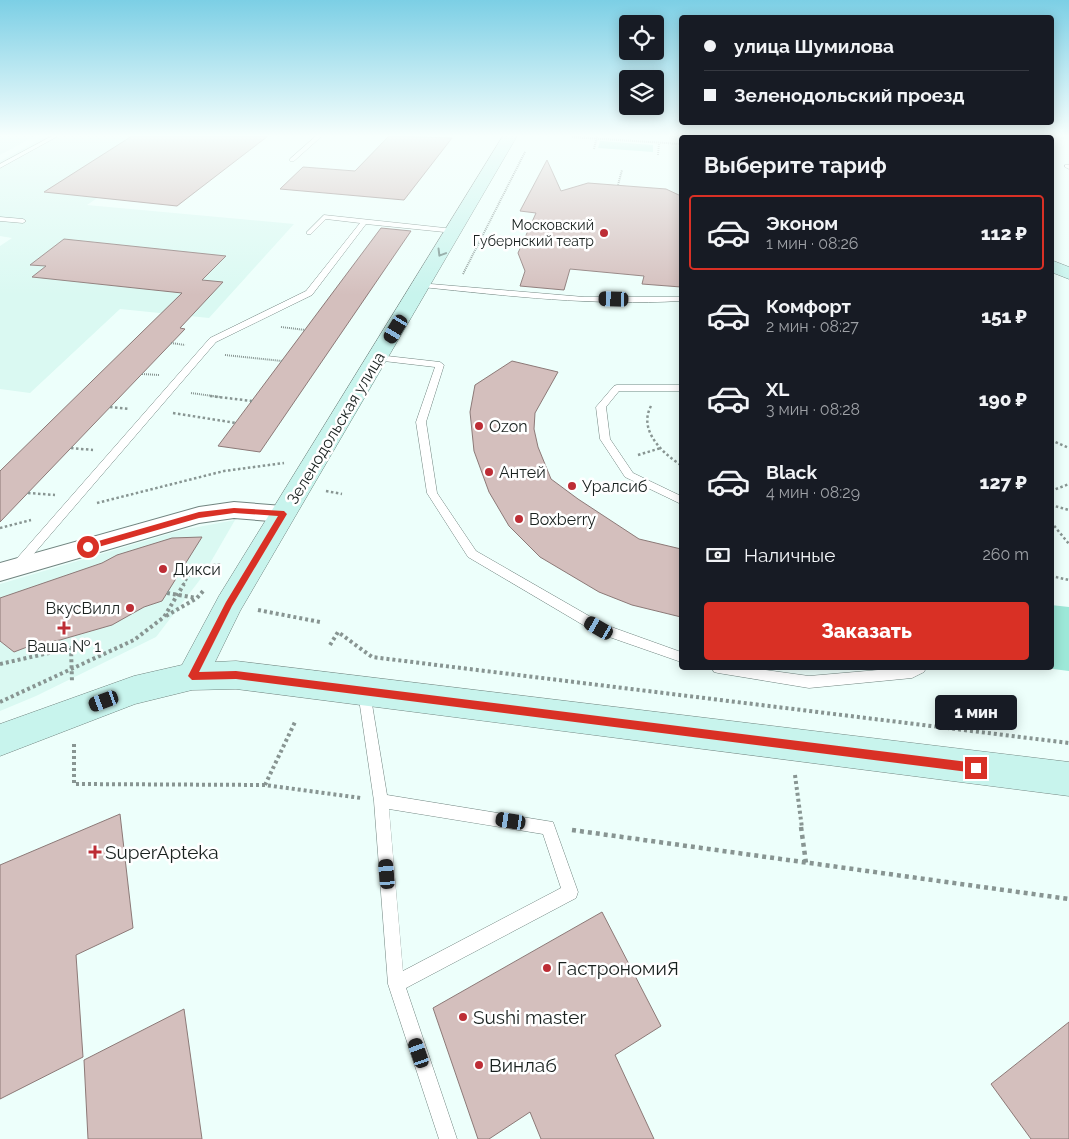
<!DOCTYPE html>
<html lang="ru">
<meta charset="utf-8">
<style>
:root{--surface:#171b24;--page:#20242c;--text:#f1f3f6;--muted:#9ea1a6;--line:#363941;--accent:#d93025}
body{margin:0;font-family:Raleway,sans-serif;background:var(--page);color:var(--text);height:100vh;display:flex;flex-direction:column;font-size:19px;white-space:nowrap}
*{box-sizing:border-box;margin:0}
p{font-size:16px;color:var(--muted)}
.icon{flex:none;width:28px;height:28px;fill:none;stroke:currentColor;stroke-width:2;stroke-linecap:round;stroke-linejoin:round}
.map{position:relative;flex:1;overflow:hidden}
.side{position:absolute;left:679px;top:135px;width:375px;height:535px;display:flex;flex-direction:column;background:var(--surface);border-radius:5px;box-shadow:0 2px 12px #0003}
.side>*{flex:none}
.hud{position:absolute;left:679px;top:15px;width:375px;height:110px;border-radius:5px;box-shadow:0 2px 12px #0003;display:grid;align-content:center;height:110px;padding:0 25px;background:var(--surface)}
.controls{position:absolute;left:619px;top:15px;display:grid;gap:10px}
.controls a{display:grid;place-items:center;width:45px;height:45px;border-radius:5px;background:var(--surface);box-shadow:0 2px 12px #0003;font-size:25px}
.end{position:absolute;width:22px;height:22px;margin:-11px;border:6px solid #d93025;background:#fff;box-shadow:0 0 0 2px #fff}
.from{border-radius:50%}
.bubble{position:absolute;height:35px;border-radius:5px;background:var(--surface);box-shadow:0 2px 12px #0003;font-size:16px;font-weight:800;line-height:35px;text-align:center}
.car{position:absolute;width:15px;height:30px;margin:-15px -8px;border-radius:6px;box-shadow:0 0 4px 1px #0007;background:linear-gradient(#222 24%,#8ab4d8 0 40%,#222 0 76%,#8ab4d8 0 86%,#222 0)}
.hud b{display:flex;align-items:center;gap:18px;height:48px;font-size:19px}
.hud b+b{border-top:1px solid var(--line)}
.hud i{width:12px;height:12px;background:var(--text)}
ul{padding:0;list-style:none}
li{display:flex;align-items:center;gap:15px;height:75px;margin:0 10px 8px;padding:0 15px;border:2px solid transparent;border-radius:5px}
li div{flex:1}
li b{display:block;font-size:19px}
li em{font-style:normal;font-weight:800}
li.on{border-color:var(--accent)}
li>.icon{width:45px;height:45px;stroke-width:1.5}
h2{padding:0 25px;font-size:22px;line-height:60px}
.pay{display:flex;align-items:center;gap:12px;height:55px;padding:0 25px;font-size:19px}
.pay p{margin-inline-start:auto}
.button{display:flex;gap:10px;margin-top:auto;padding:10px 25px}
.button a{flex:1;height:58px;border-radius:5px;background:var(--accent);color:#fff;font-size:20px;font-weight:800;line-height:58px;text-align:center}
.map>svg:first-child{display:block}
.built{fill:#daf9f2}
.green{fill:#9de8d8}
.building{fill:#d4bfbd;stroke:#8c7977}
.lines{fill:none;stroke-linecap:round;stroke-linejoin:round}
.lane-casing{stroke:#718580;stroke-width:1}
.street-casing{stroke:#718580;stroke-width:2}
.secondary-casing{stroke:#718580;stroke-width:1}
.path-far3{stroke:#889592;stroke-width:2;stroke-dasharray:1 1;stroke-linecap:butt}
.path-far2{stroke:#889592;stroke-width:2.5;stroke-dasharray:2.5 2.5;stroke-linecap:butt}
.path-far1{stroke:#889592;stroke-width:4;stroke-dasharray:3 3;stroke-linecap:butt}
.path{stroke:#889592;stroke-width:4.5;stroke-dasharray:4 4;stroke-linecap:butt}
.lane{fill:#fff;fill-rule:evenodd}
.street{fill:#fff;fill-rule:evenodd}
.secondary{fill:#c8f4ed;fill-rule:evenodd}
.oneway{stroke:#799590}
.route{fill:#d93025}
.poi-dot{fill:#bd2d35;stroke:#fff;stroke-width:2}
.labels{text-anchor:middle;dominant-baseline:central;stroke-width:5;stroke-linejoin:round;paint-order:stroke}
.far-poi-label{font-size:14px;fill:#19211f;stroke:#fff;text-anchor:end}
.poi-label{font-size:16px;fill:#19211f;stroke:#fff;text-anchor:start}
.street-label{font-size:16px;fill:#19211f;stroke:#fff}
.near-poi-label{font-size:19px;fill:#19211f;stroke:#fff;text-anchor:start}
</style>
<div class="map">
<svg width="1069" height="1139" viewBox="0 0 1069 1139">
<rect width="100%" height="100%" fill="#edfffb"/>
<g class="built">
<polygon points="0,136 35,136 0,155"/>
<polygon points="46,136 188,136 87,205 294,224 209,318 120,309 30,393 0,389 0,246 12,238 0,236 0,161"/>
<polygon points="235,520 202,577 156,637 36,696 0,711 0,584 182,530"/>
</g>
<g class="green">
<polygon points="600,141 653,145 653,152 598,148"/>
<polygon points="1051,605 1069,607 1069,671 1053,669 1051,664"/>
</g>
<g class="building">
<polygon points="132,136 268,136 177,206 44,192"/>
<polygon points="389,136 452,138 404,200 280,189 303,167 355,171"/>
<polygon points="547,160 561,191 588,183 666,189 681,196 681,287 642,284 644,276 570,269 564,290 520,286 525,271 518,253 536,213 520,211"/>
<polygon points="381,228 411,231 260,452 218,446"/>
<polygon points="64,239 226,256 202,280 223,282 180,328 185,329 0,522 0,471 182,293 32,277 46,266 30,265"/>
<polygon points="512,361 558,372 535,413 534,429 538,447 551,479 578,499 639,539 681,549 681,617 632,605 599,592 540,557 509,526 489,492 474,451 470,412 475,385"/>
<polygon points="202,537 162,601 144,607 112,625 60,640 35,644 14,652 0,641 0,598 102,563 117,555 172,538"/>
<polygon points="120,814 133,928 76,955 83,1057 0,1099 0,865"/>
<polygon points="602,912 661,1026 615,1055 654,1139 541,1139 530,1112 489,1139 478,1139 433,1008"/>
<polygon points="184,1009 202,1139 88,1139 84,1060"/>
<polygon points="1069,1022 1069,1139 1031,1139 991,1084"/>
</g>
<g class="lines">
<defs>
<g id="lane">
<polygon points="52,136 58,136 0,168 0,164"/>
<polygon points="316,136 322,136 294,161 290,161 290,159"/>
<polygon points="770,136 775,136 776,138 771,138"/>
<polygon points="955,136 960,136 961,138 956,138"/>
<polygon points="1065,165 1069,165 1069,169 1065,167"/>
<polygon points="324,215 454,229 457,231 454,233 366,224 312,295 216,342 20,570 12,570 10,567 12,564 210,338 306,291 360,223 326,219 311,234 307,234 307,232"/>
<polygon points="0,217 23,219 26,221 23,223 0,221"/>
<path d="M 419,283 L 584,297 L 681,297 L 681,301 C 595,306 508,296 422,287 L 419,287 Z"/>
<polygon points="378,355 440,362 444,365 426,422 437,493 476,551 603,624 681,652 681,662 595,632 468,557 427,493 416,422 435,367 375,360 374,358"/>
<polygon points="617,385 681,385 681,391 619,391 606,407 610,439 633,473 681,496 681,504 625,477 600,439 596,407 614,386"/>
<polygon points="712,668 751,668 809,676 901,668 926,668 924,672 912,678 809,688 718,673 714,672"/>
<path d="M 364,686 L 369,688 L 370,692 L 387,795 L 553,822 L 578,892 L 576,898 L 406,988 L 457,1139 L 439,1139 L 388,984 L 374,801 L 358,692 L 359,688 ZM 389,809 L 543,834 L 561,888 L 403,971 Z"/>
</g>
<polygon id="street" points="234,502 283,506 290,509 294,514 290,519 283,522 234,518 199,523 0,581 0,563 199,507"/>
<g id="secondary">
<polygon points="503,136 517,136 240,611 215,662 236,661 1069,762 1069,796 236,689 192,690 135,704 0,756 0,724 134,676 182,665 219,596"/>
<polygon points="821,136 833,136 834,138 821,138"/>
<polygon points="1051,260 1069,267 1069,279 1051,272"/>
</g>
</defs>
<use href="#lane" class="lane-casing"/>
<use href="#street" class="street-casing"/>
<use href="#secondary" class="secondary-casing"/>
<g class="path-far3">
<polyline points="670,136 678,136"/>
<polyline points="723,136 723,138"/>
<polyline points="853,136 854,138"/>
<polyline points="996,136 1001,138"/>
<polyline points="572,137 681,144"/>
<polyline points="594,149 597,136"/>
<polyline points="658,155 659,143"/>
<polyline points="618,185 622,170"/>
<polyline points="463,274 525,152"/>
<polyline points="281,327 305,330"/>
<polyline points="171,343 185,345"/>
<polyline points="225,355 282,361"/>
<polyline points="142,374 159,375"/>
<polyline points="191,393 220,397"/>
</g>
<g class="path-far2">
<polyline points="210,396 252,401"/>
<path d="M 651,406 C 638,430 662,453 681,465"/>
<polyline points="110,407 129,409"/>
<polyline points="173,413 236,423"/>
<polyline points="1051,440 1069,448"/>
<polyline points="71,448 93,450"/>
<polyline points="638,455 661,448"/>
<polyline points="326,491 342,494"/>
<polyline points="1051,491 1069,484"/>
<polyline points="28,493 55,495"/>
<polyline points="97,503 224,471 284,463"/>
<polyline points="1051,505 1069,510"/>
<polyline points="1051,522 1069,544"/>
<polyline points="0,528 31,520"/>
<polyline points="183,567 194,567"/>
<polyline points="1051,576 1069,580"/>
<polyline points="183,585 194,567 222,564"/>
</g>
<g class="path-far1">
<polyline points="167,593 196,598"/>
<polyline points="258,610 320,622"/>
<polyline points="166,616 197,598 204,590"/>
<polyline points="330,645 338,632 372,657 1069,743"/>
<polyline points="0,664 71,648 72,682"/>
<polyline points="0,702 134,640 164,617 184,584"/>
<polyline points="74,744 74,784 265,785 361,798"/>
<polyline points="795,775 802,828"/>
<polyline points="265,785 295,722"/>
</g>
<g class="path">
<polyline points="801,827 806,863"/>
<polyline points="572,830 1069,899"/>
</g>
<use href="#lane" class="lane"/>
<use href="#street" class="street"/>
<use href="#secondary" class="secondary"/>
</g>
<defs><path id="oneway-chevron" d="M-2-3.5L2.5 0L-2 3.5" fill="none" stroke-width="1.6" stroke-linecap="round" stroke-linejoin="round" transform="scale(1.25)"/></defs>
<use class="oneway" href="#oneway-chevron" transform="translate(441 253) rotate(121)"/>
<linearGradient id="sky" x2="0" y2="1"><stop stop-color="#7ccfe5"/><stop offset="0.46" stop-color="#f7fffd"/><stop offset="1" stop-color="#f7fffd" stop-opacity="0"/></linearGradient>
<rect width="1069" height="295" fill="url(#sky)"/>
<polygon class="route" points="234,508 284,511 287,514 232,606 199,672 236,671 976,763 981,768 976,773 236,679 192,680 188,676 226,602 278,516 234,513 199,518 88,550 85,547 88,544 199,512"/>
<g class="poi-dot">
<circle cx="604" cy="233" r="5"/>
<circle cx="479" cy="426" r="5"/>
<circle cx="489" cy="472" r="5"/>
<circle cx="572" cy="486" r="5"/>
<circle cx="519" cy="519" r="5"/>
<circle cx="163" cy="569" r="5"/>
<circle cx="130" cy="608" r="5"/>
<path d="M61.5 620.5h5v5h5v5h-5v5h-5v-5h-5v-5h5z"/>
<path d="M92.5 844.5h5v5h5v5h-5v5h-5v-5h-5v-5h5z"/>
<circle cx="547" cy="968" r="5"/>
<circle cx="463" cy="1017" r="5"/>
<circle cx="479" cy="1065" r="5"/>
</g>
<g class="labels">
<g class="far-poi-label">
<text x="594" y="225">Московский<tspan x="594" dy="16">Губернский театр</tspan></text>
</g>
<g class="poi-label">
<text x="489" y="426">Ozon</text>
<text x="499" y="472">Антей</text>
<text x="582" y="486">Уралсиб</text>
<text x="529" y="519">Boxberry</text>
<text x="173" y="569">Дикси</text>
<text x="120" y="608" text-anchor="end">ВкусВилл</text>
<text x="64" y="646" text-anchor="middle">Ваша № 1</text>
</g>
<g class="street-label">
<text transform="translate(336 428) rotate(-59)">Зеленодольская улица</text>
</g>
<g class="near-poi-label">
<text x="105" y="852">SuperApteka</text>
<text x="557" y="968">ГастрономиЯ</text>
<text x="473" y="1017">Sushi master</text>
<text x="489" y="1065">Винлаб</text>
</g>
</g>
</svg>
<div class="controls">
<a><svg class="icon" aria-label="locate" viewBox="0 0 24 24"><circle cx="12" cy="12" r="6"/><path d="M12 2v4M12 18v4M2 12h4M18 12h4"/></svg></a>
<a><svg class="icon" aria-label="layers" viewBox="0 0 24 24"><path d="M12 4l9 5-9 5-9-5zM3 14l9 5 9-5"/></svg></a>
</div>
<i class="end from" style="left:88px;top:547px"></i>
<i class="end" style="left:976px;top:768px"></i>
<div class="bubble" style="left:935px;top:695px;width:82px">1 мин</div>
<i class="car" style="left:614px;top:299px;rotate:272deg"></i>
<i class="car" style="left:396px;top:329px;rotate:211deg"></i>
<i class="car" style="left:599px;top:628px;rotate:300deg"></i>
<i class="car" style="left:104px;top:701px;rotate:250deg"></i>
<i class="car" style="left:511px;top:821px;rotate:279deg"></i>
<i class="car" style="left:387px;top:874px;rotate:355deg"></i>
<i class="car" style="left:419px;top:1053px;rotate:341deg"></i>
<div class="hud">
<b><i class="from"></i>улица Шумилова</b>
<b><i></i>Зеленодольский проезд</b>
</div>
<section class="side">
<h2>Выберите тариф</h2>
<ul>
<li class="on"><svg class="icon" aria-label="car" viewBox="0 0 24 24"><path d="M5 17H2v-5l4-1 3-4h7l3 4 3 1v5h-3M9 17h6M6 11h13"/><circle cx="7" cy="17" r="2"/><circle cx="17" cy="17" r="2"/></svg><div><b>Эконом</b><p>1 мин · 08:26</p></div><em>112 ₽</em></li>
<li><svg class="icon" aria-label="car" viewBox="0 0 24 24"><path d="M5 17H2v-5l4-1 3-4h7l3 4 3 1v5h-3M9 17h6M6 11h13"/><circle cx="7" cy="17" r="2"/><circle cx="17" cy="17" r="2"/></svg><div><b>Комфорт</b><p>2 мин · 08:27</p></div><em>151 ₽</em></li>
<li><svg class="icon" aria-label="car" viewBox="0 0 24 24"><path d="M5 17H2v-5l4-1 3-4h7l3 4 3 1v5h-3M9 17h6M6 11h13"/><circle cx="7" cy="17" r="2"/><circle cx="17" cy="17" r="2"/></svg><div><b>XL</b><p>3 мин · 08:28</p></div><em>190 ₽</em></li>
<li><svg class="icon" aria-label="car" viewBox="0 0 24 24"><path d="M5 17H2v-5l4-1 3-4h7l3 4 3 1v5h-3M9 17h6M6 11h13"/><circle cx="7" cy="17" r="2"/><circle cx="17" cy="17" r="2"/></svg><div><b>Black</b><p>4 мин · 08:29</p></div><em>127 ₽</em></li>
</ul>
<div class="pay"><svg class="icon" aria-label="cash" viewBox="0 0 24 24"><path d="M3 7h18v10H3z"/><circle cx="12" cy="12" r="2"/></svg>Наличные<p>260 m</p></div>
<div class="button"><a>Заказать</a></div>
</section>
</div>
